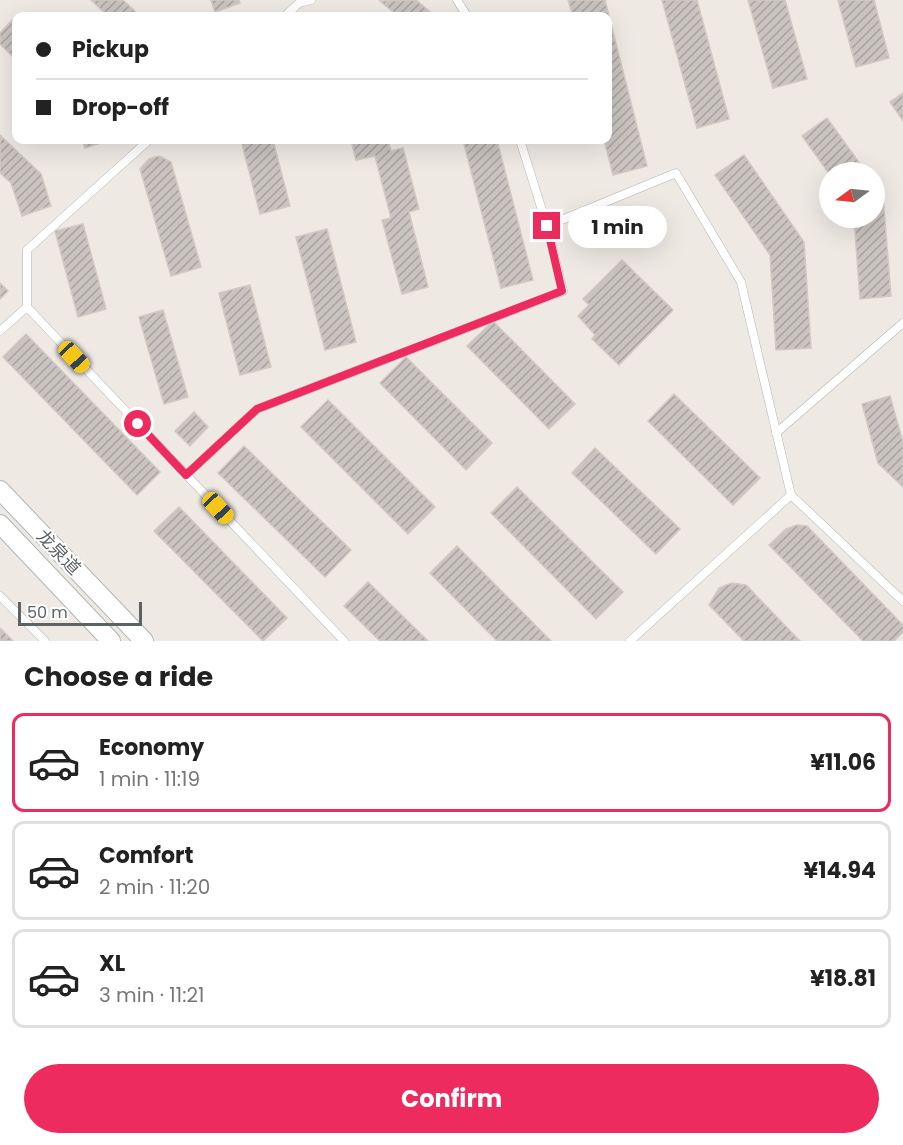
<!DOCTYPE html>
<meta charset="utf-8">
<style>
:root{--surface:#fff;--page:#f6f6f6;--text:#222;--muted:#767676;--line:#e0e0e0;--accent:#ee2b5e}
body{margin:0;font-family:Poppins,"Noto Sans SC",sans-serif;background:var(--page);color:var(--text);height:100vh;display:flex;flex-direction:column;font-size:22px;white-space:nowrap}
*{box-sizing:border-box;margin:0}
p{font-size:20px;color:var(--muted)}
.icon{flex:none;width:33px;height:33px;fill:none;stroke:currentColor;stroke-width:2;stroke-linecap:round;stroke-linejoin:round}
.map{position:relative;height:641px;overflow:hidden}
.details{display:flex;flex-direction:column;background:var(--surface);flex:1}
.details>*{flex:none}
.top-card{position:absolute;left:12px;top:12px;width:600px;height:132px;border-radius:12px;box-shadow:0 6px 24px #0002;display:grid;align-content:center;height:132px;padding:0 24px;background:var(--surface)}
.needle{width:39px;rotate:255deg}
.buttons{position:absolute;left:819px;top:162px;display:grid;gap:12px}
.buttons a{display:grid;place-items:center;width:66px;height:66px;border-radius:50%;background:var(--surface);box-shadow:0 6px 24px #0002;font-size:30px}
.scale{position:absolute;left:18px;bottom:15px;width:124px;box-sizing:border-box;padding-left:6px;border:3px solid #5c6365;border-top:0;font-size:16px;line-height:21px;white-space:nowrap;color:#5c6365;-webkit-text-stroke:4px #fff;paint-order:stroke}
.end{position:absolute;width:27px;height:27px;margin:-14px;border:8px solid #ee2b5e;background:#fff;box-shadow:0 0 0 3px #fff}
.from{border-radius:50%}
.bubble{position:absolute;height:42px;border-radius:21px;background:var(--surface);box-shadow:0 6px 24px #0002;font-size:20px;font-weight:700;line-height:42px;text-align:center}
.car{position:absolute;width:18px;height:36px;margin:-18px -9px;border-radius:8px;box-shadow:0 0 4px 2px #0007;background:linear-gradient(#f5c518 24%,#345 0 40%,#f5c518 0 76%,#345 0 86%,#f5c518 0)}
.top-card b{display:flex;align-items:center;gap:21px;height:57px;font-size:22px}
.top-card b+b{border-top:2px solid var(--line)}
.top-card i{width:15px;height:15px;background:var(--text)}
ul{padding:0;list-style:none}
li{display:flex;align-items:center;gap:18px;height:99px;margin:0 12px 9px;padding:0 12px;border:3px solid var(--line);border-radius:12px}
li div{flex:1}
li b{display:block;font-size:22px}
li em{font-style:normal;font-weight:700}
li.selected{border-color:var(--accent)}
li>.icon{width:54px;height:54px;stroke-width:1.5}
h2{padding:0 24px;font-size:27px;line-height:72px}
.button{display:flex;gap:12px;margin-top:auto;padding:12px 24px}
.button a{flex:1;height:69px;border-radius:36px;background:var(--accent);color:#fff;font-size:24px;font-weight:700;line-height:69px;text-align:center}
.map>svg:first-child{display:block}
.building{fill:url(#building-hatch);stroke:#d4c8c2;stroke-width:1.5}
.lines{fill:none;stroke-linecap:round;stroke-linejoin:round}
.service-casing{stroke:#b0b5b7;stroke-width:9}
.tertiary-casing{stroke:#b0b5b7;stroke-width:20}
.service{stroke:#fff;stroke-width:8}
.tertiary{stroke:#fff;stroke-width:18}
.route{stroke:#ee2b5e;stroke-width:8}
.labels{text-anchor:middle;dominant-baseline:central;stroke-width:4.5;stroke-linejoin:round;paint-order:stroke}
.street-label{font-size:18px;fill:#5c6365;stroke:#fff}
</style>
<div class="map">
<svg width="903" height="641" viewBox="0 0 903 641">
<defs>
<pattern id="building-hatch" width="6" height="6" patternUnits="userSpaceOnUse" patternTransform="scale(1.5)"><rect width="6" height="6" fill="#cac4c1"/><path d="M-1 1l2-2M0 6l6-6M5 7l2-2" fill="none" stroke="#a7a3a0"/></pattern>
</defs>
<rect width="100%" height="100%" fill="#efe9e4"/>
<g class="building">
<polygon points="91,0 123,0 140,16 108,16"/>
<polygon points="211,0 239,0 240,3 215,12"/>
<polygon points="416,0 435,16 398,16 380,1"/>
<polygon points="568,0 605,0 647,166 613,175 604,140 608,140 608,16 573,16"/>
<polygon points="662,0 697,0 729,119 697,128"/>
<polygon points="748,0 785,0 807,79 773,88"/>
<polygon points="838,0 874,0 889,58 856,67"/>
<polygon points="12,20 16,24 16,60 0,44 0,33"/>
<polygon points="903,93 903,121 890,102"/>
<polygon points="827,118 866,172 830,175 802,136"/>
<polygon points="0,135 41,174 51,206 22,216 11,183 0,173"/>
<polygon points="82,140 110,140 85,148"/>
<polygon points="241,140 273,140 290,206 260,214"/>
<polygon points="351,140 388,140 391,151 403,148 419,209 409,212 428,287 402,294 382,220 391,218 375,156 356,160"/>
<polygon points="463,140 497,140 533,280 501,288"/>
<polygon points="744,155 804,242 811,348 776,350 770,255 715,175"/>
<polygon points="159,156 171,162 201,267 171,276 140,169 149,159"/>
<polygon points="874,184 883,196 891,296 860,299 854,218 874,218"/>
<polygon points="83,224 106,309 78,317 55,231"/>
<polygon points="327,229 356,342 325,350 296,237"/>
<polygon points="622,260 673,310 619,365 592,339 595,335 578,316 589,305 583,299"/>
<polygon points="0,283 8,291 0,299"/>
<polygon points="250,285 271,367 240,375 219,293"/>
<polygon points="163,310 188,397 164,404 139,317"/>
<polygon points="493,321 575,404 549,429 467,346"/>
<polygon points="26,334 160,472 137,495 3,357"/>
<polygon points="406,357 492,443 466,470 380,383"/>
<polygon points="674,394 760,478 733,505 648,421"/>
<polygon points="890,396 903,442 903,487 878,463 862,404"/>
<polygon points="328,400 435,507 408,534 301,427"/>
<polygon points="194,412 208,427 190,446 175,431"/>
<polygon points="244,446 351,550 325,577 218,473"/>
<polygon points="595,448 680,529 656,554 572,473"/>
<polygon points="517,487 623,592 596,619 491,513"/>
<polygon points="179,507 287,618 263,641 154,531"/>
<polygon points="797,525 807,526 903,625 903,632 894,641 863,641 769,545 786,529"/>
<polygon points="457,546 551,641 497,641 430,573"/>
<polygon points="368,582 428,641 380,641 344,606"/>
<polygon points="731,583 746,585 800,641 744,641 709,605 719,588"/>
<polygon points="0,628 13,641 0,641"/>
</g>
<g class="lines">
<defs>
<g id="service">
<polyline points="457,0 467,16"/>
<polyline points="285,16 299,3 311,0"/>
<polyline points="547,226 676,173 741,282 791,495"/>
<polyline points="27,307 344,641"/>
<polyline points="0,331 27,307 27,250 149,140"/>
<polyline points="776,433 903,323"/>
<polyline points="186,475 257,409 563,291 547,226 520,140"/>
<polyline points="0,596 45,641"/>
<polyline points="630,641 791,495 903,601"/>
</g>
<g id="tertiary">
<polyline points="0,490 144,641"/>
<polyline points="0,524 111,641"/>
</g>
</defs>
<use href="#service" class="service-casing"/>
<use href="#tertiary" class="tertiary-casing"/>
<use href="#service" class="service"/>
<use href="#tertiary" class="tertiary"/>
</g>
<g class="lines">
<polyline class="route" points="138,424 186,475 257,409 562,291 547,226"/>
</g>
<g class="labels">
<g class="street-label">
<text transform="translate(59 552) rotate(46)">龙泉道</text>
</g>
</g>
</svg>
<div class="buttons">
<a><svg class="needle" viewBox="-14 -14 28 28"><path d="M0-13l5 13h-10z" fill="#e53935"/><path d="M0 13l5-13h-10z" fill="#767676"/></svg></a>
</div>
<div class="scale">50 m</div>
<i class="end from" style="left:138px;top:424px"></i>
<i class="end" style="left:547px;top:226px"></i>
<div class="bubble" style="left:568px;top:206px;width:99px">1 min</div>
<i class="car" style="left:74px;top:357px;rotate:137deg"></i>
<i class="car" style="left:218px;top:508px;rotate:137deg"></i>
<div class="top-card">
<b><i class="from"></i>Pickup</b>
<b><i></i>Drop-off</b>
</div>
</div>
<section class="details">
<h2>Choose a ride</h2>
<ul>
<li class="selected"><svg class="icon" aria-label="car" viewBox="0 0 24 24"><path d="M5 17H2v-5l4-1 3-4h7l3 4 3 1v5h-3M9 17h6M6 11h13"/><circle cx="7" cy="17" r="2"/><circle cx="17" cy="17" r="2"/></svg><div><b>Economy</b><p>1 min · 11:19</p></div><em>¥11.06</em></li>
<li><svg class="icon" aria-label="car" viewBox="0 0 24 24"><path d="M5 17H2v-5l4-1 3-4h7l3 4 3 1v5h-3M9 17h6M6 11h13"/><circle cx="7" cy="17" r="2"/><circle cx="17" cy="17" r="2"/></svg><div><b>Comfort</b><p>2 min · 11:20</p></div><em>¥14.94</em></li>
<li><svg class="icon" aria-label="car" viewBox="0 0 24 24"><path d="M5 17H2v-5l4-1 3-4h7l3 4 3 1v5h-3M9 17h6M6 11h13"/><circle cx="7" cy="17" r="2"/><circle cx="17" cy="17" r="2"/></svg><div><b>XL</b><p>3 min · 11:21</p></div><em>¥18.81</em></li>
</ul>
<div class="button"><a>Confirm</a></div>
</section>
